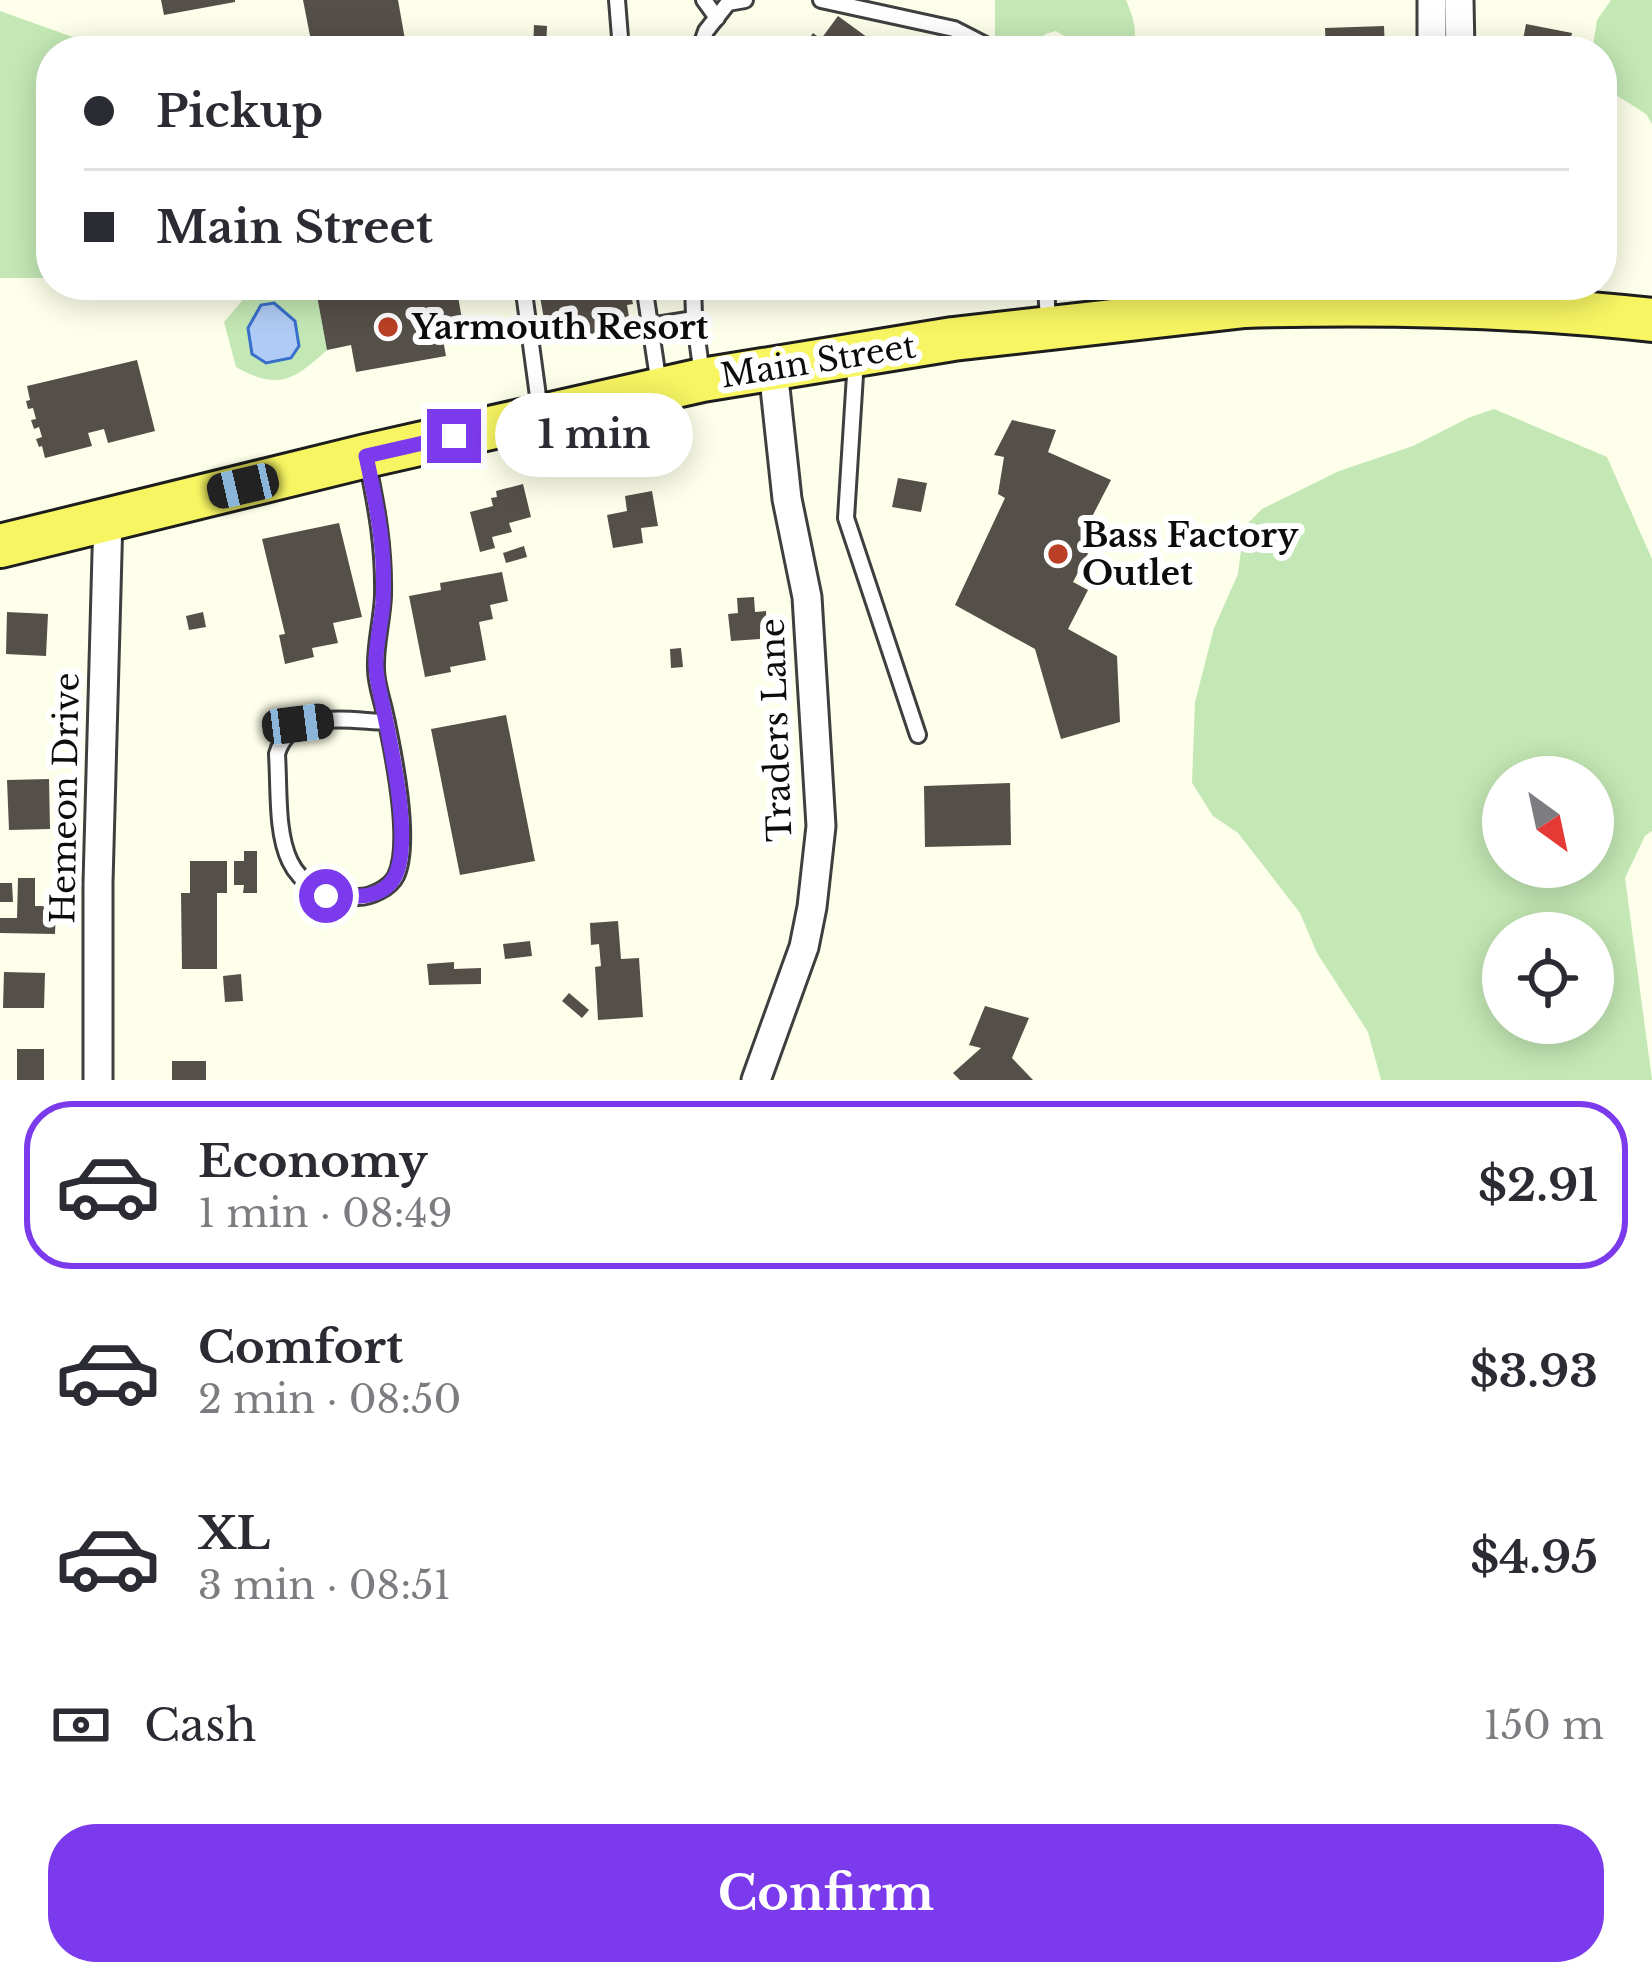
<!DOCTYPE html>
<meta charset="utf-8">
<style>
:root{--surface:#fff;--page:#f2f2f3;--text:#2b2b33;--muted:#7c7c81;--line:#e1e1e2;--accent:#7c3aed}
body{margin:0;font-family:"Libre Baskerville",serif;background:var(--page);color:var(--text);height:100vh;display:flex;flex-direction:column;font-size:45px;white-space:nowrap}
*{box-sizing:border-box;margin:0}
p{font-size:39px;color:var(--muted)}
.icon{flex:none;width:66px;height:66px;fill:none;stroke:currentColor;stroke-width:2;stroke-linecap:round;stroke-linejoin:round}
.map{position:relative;height:1080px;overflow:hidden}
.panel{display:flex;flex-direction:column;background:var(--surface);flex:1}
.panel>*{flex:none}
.banner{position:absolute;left:36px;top:36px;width:1581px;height:264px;border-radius:48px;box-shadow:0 6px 30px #0003;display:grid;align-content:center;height:264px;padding:0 48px;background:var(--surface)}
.needle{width:78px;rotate:147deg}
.buttons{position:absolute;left:1482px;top:756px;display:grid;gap:24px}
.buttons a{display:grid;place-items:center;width:132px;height:132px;border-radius:50%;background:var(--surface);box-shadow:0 6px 30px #0003;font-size:60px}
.end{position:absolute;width:54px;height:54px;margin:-27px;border:15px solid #7c3aed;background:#fff;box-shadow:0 0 0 6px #fff}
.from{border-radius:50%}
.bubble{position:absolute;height:84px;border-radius:42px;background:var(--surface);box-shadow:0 6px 30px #0003;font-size:39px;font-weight:700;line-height:84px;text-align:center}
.car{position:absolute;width:36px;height:72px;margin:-36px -18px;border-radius:15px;box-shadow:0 0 9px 3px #0007;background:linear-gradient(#222 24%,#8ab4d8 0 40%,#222 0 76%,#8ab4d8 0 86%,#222 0)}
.banner b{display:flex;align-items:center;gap:42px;height:114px;font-size:45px}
.banner b+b{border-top:3px solid var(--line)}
.banner i{width:30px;height:30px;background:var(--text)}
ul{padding:21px 0 0;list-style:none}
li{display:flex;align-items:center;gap:36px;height:168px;margin:0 24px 18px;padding:0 24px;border:6px solid transparent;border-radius:48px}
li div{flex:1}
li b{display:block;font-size:45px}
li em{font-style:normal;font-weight:700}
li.active{border-color:var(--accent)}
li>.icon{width:108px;height:108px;stroke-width:1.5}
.pay{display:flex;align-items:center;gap:30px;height:132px;padding:0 48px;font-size:45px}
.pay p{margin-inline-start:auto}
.button{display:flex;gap:24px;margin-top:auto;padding:24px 48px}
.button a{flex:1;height:138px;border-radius:48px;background:var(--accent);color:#fff;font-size:48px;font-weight:700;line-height:138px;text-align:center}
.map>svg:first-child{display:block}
.green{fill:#c4e8b5;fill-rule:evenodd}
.water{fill:#b0cbf5;stroke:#386fcb;stroke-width:3}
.building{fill:#544f48}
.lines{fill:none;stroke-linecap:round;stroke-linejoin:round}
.lane-casing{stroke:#3f3f3f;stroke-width:20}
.street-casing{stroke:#3f3f3f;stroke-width:33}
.primary-casing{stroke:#1d1d1d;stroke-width:48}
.lane{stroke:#fff;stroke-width:14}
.street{stroke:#fff;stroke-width:27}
.primary{stroke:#f7f562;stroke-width:42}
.route{stroke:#7c3aed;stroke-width:15}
.poi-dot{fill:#b94026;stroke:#fff;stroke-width:4.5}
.labels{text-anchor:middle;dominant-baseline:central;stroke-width:12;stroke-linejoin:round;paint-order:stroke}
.poi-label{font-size:33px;font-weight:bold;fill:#0c0c0c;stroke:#fff;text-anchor:start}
.street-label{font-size:33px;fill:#0c0c0c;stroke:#fff}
</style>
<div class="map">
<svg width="1652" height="1080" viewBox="0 0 1652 1080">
<rect width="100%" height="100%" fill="#feffea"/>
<g class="green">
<path d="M 995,0 L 1126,0 C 1133,17 1141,37 1128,51 L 1071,51 L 1069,39 L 1056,31 L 1045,34 L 1037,51 L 1007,51 L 995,39 Z"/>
<polygon points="1611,0 1652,0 1652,124 1646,114 1602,86 1602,51 1592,51 1597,20"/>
<polygon points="0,11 81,40 96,51 51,51 51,278 0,278"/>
<path d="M 263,285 L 315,285 L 327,350 C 294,380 278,391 236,367 L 224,322 L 252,289 Z"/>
<path d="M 1494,409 L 1607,457 L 1652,559 L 1652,831 L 1645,836 L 1625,878 L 1652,1080 L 1381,1080 L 1368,1032 L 1317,953 L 1300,913 L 1238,833 L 1213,816 L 1192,783 L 1195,702 L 1214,628 L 1238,574 L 1244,527 L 1262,509 L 1339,471 L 1413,446 L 1468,418 ZM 1503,777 L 1593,777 L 1593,867 L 1503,867 ZM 1503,933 L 1593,933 L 1593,1023 L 1503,1023 Z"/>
</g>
<polygon class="water" points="274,303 295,321 299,346 291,358 266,363 252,354 248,328 261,305"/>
<g class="building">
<polygon points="161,0 235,0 235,2 164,15"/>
<polygon points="303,0 398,0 407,51 313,51"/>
<polygon points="838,16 882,48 880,51 810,51 804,46 813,33 821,39"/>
<polygon points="1526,24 1572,33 1568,51 1521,51"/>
<polygon points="534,25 547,26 546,51 533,51"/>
<polygon points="1384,26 1385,51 1326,51 1325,28"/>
<polygon points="315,285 456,285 463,325 441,329 446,356 356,372 351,345 327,350"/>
<polygon points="538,285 629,285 633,304 627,305 631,329 585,338 583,330 541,338 538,326 545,325"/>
<polygon points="754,285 788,285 778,300"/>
<polygon points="137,360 155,431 108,443 104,429 88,433 92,446 45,458 42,446 39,447 36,439 42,437 39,427 34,429 31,420 36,419 33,408 28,409 26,401 30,400 27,386"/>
<polygon points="1012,420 1056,430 1048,452 1111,480 1081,538 1093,544 1073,582 1088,590 1068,629 1117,656 1120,722 1061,739 1035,649 955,605 1005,498 998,494 1004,457 994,455"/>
<polygon points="898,478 927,483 921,512 892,507"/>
<polygon points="523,484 531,517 509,523 512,532 492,537 495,548 480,552 470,512 493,506 491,498 497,497 496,491"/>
<polygon points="652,491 658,526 641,528 643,543 613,548 607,515 627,511 625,496"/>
<polygon points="339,523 362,617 333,623 338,643 312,648 314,657 285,664 279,635 285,634 262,539"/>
<polygon points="524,546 527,557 506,563 503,553"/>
<polygon points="502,572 508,601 490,605 493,619 479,622 486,660 450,667 451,672 425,677 409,596 441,590 440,583"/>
<polygon points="754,597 755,612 766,611 767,628 760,629 760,639 731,641 728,614 738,613 737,598"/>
<polygon points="7,612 48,614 46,656 6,654"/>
<polygon points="203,612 206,627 189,630 186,616"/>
<polygon points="681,648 683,667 671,668 670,649"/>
<polygon points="506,715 535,861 460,875 431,729"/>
<polygon points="49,779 50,829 9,830 7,780"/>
<polygon points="1010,783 1011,845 925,847 924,786"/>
<polygon points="244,851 257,851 257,893 243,893 244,885 234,885 234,861 244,861"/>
<polygon points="190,861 227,861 227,893 217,893 217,969 182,969 181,893 190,893"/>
<polygon points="18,878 35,878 35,906 56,906 55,934 0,933 0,918 17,918"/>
<polygon points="0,883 12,883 13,902 0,902"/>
<polygon points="618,921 621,959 639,958 643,1017 598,1020 595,967 601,966 599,944 591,945 590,923"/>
<polygon points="530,941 532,956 505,959 503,944"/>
<polygon points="454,962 454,969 481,968 481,984 429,985 427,964"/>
<polygon points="4,972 45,973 44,1008 3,1008"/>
<polygon points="241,974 243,1001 225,1002 223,976"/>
<polygon points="569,993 589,1010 582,1018 562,1001"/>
<polygon points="985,1006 1029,1018 1012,1058 1033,1080 960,1080 953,1073 981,1048 969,1045"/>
<rect x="17" y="1049" width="27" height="31"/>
<rect x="172" y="1061" width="34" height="19"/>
</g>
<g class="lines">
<defs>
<g id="lane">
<polyline points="617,0 621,50"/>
<polyline points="704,0 717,18"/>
<polyline points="821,0 954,29 997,51"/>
<polyline points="559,51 621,51"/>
<polyline points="699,51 706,31 728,3 745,0"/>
<polyline points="523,285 540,411"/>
<polyline points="644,285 659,385"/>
<polyline points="693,285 694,316 702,375"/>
<polyline points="1046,285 1048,322"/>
<polyline points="650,326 694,319"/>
<polyline points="856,359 846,518 918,735"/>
<path d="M 367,461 C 377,509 384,547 383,596 C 382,620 375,645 376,669 C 376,684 382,699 385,714 C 393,751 412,842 396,876 C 390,888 371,897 358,897 C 269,896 281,821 277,754 C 290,708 348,721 387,722"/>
</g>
<g id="street">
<polyline points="1459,0 1460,51"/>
<polyline points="1432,51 1432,0"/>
<polyline points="98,1080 98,883 108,517"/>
<polyline points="756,1080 804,947 812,907 821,826 807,597 787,499 773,369"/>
</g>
<path id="primary" d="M 0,546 L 366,456 L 702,380 L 953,339 L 1245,306 C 1381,302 1517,305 1652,320"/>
</defs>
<use href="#lane" class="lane-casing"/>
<use href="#street" class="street-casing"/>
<use href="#primary" class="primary-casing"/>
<use href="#lane" class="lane"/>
<use href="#street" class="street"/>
<use href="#primary" class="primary"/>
</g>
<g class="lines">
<path class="route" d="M 326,896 C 348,896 380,902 394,878 C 416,840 385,722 377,677 C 373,654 381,627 383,603 C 386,551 377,506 366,456 L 454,436"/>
</g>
<g class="poi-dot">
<circle cx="388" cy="327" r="12"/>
<circle cx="1058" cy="554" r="12"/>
</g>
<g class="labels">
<g class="poi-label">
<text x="412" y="327">Yarmouth Resort</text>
<text x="1082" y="535">Bass Factory<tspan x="1082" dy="38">Outlet</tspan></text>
</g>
<g class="street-label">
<text transform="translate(818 361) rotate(-9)">Main Street</text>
<text transform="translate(776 730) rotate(-92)">Traders Lane</text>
<text transform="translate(65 798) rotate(-89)">Hemeon Drive</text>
</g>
</g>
</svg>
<div class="buttons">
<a><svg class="needle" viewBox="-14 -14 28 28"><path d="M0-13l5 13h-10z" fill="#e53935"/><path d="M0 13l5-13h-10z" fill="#7c7c81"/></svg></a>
<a><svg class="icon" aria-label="locate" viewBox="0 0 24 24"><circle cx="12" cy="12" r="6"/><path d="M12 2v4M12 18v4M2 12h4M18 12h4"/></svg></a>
</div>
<i class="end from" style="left:326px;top:896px"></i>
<i class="end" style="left:454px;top:436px"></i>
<div class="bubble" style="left:495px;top:393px;width:198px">1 min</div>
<i class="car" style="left:243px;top:486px;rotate:257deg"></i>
<i class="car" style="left:298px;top:724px;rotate:83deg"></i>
<div class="banner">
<b><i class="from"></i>Pickup</b>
<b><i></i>Main Street</b>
</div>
</div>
<section class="panel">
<ul>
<li class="active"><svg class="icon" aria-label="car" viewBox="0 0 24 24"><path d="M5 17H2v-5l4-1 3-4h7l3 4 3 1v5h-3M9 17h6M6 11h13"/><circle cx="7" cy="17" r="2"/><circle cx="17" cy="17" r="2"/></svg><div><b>Economy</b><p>1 min · 08:49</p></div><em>$2.91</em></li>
<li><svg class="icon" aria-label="car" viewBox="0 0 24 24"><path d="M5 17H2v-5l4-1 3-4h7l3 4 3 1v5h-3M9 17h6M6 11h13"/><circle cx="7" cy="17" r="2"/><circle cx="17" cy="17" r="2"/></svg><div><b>Comfort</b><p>2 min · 08:50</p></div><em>$3.93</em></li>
<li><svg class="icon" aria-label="car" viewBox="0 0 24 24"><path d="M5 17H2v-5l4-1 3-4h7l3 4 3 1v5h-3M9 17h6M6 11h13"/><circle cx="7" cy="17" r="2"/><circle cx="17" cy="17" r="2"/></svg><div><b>XL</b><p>3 min · 08:51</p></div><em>$4.95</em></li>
</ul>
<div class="pay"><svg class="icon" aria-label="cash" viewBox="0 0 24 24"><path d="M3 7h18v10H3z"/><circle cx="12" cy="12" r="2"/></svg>Cash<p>150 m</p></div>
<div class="button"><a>Confirm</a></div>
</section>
